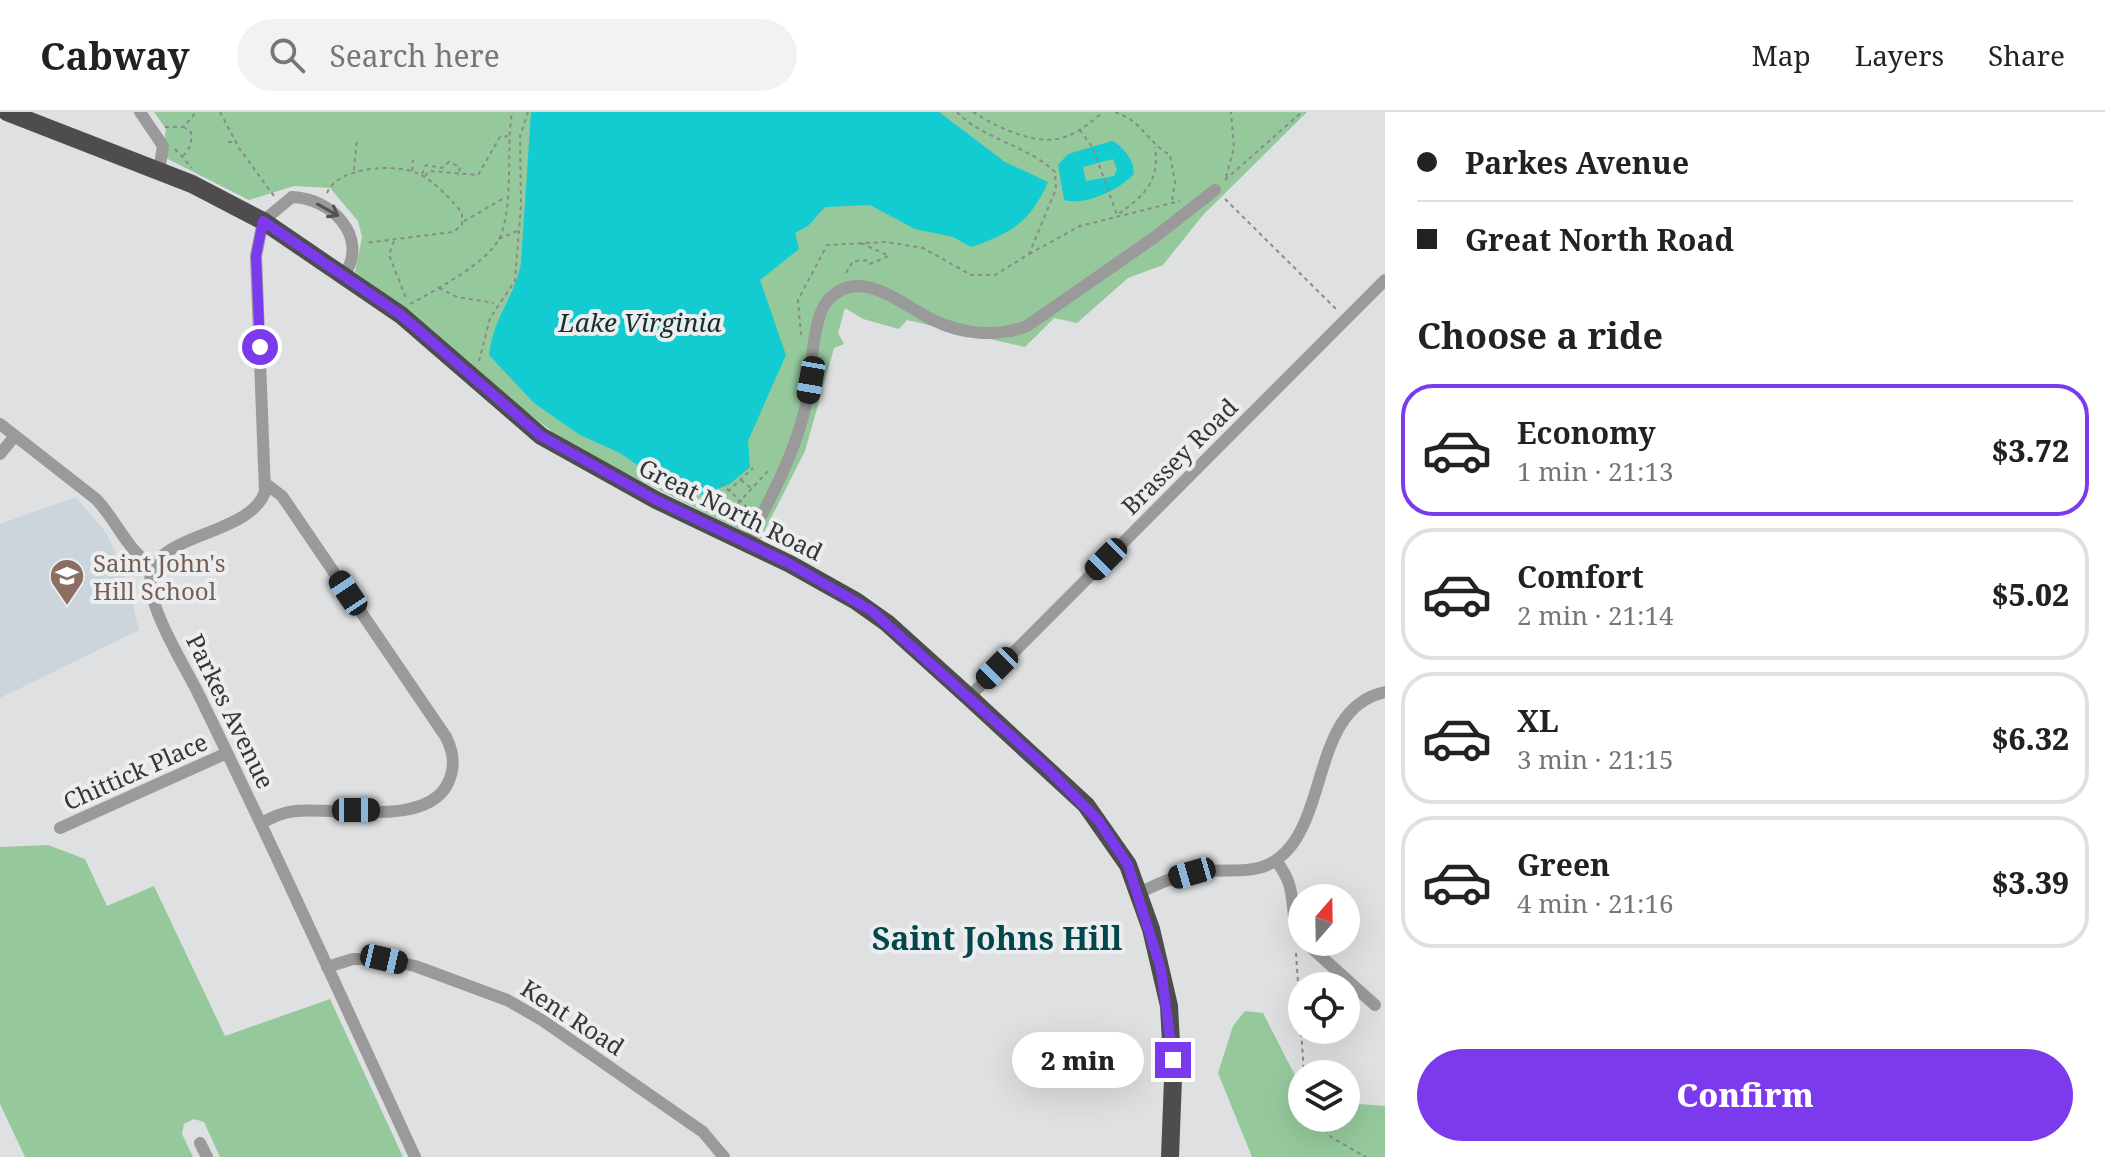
<!DOCTYPE html>
<meta charset="utf-8">
<style>
:root{--surface:#fff;--page:#f2f2f2;--text:#222;--muted:#767676;--line:#e0e0e0;--accent:#7c3aed}
body{margin:0;font-family:"Noto Serif",serif;background:var(--page);color:var(--text);height:100vh;display:flex;flex-direction:column;font-size:30px;white-space:nowrap}
*{box-sizing:border-box;margin:0}
p{font-size:26px;color:var(--muted)}
.icon{flex:none;width:44px;height:44px;fill:none;stroke:currentColor;stroke-width:2;stroke-linecap:round;stroke-linejoin:round}
.map{position:relative;flex:1;overflow:hidden}
.details{display:flex;flex-direction:column;background:var(--surface);width:720px}
.details>*{flex:none}
.banner{display:grid;align-content:center;height:176px;padding:0 32px;background:var(--surface)}
.needle{width:52px;rotate:20deg}
.tools{position:absolute;left:1288px;top:772px;display:grid;gap:16px}
.tools a{display:grid;place-items:center;width:72px;height:72px;border-radius:50%;background:var(--surface);box-shadow:0 8px 32px #0002;font-size:40px}
.end{position:absolute;width:36px;height:36px;margin:-18px;border:10px solid #7c3aed;background:#fff;box-shadow:0 0 0 4px #fff}
.from{border-radius:50%}
.bubble{position:absolute;height:56px;border-radius:28px;background:var(--surface);box-shadow:0 8px 32px #0002;font-size:26px;font-weight:800;line-height:56px;text-align:center}
.car{position:absolute;width:24px;height:48px;margin:-24px -12px;border-radius:10px;box-shadow:0 0 6px 2px #0007;background:linear-gradient(#222 24%,#8ab4d8 0 40%,#222 0 76%,#8ab4d8 0 86%,#222 0)}
.banner b{display:flex;align-items:center;gap:28px;height:76px;font-size:30px}
.banner b+b{border-top:2px solid var(--line)}
.banner i{width:20px;height:20px;background:var(--text)}
ul{padding:0;list-style:none}
li{display:flex;align-items:center;gap:24px;height:132px;margin:0 16px 12px;padding:0 16px;border:4px solid var(--line);border-radius:32px}
li div{flex:1}
li b{display:block;font-size:30px}
li em{font-style:normal;font-weight:800}
li.on{border-color:var(--accent)}
li>.icon{width:72px;height:72px;stroke-width:1.5}
h2{padding:0 32px;font-size:36px;line-height:96px}
.primary-button{display:flex;gap:16px;margin-top:auto;padding:16px 32px}
.primary-button a{flex:1;height:92px;border-radius:48px;background:var(--accent);color:#fff;font-size:32px;font-weight:800;line-height:92px;text-align:center}
header{display:flex;align-items:center;gap:48px;box-sizing:border-box;height:112px;padding:0 40px;background:var(--surface);border-bottom:2px solid var(--line)}
header strong{font-size:38px}
nav{display:flex;gap:44px;margin-inline-start:auto;font-size:28px}
.search{width:560px;height:72px;background:var(--page);display:flex;align-items:center;gap:20px;box-sizing:border-box;padding:0 28px;border-radius:44px;color:var(--muted);font-size:30px}
main{display:flex;flex:1;min-height:0}
.map>svg:first-child{display:block}
.built{fill:#cdd5dc}
.green{fill:#95c99c}
.water{fill:#12ccd2;fill-rule:evenodd}
.lines{fill:none;stroke-linecap:round;stroke-linejoin:round}
.path{stroke:#888a8b;stroke-width:2;stroke-dasharray:4 4;stroke-linecap:butt}
.minor{stroke:#9b9a9b;stroke-width:12}
.highway{stroke:#4e4c4e;stroke-width:18}
.oneway{stroke:#545454}
.route{stroke:#7c3aed;stroke-width:10}
.labels{text-anchor:middle;dominant-baseline:central;stroke-width:8;stroke-linejoin:round;paint-order:stroke}
.street-label{font-size:24px;fill:#353636;stroke:#ebedef}
.education-label{font-size:24px;fill:#785e54;stroke:#ebedef;text-anchor:start}
.water-label{font-size:26px;font-style:italic;fill:#152f30;stroke:#ebedef}
.district-label{font-size:32px;font-weight:bold;fill:#03464b;stroke:#ebedef}
</style>
<header>
<strong>Cabway</strong>
<div class="search"><svg class="icon" aria-label="search" viewBox="0 0 24 24"><circle cx="10" cy="10" r="6"/><path d="M15 15l6 6"/></svg>Search here</div>
<nav><a>Map</a><a>Layers</a><a>Share</a></nav>
</header>
<main>
<div class="map">
<svg width="1385" height="1045" viewBox="0 0 1385 1045">
<rect width="100%" height="100%" fill="#dee0e2"/>
<polygon class="built" points="76,385 107,422 128,471 139,518 0,586 0,412"/>
<g class="green">
<polygon points="154,0 1307,0 1203,103 1163,153 1128,166 1077,211 1054,206 1025,235 907,208 899,217 863,207 845,196 838,221 844,232 834,236 805,339 760,428 571,334 485,268 421,209 355,160 362,125 358,109 330,76 294,74 249,88 162,44 166,17"/>
<polygon points="48,733 85,747 107,794 154,774 225,924 330,887 403,1045 220,1045 204,1010 194,1007 184,1012 182,1022 193,1045 25,1045 0,992 0,735"/>
<polygon points="1245,899 1263,901 1302,977 1302,1006 1346,1006 1346,991 1385,994 1385,1045 1252,1045 1218,961 1233,914"/>
</g>
<g class="water">
<path d="M 531,0 L 939,0 L 1005,50 L 1048,70 C 1030,111 1011,121 971,135 L 953,125 L 915,117 L 870,93 L 825,95 L 808,114 L 795,121 L 799,137 L 760,168 L 786,243 L 748,329 L 750,355 L 730,372 L 702,383 L 653,364 L 620,341 L 580,323 L 534,291 L 489,243 C 493,205 515,185 521,151 Z"/>
<path d="M 1112,29 C 1124,35 1134,48 1134,62 C 1119,78 1085,94 1064,88 L 1058,53 L 1068,42 ZM 1113,47 L 1117,57 L 1114,64 L 1086,69 L 1083,55 Z"/>
</g>
<g class="lines">
<g class="path">
<polyline points="220,0 239,36 274,84"/>
<path d="M 973,0 C 996,15 1037,35 1065,25 C 1080,20 1091,10 1103,0"/>
<path d="M 1115,0 C 1141,8 1148,31 1170,43 L 1175,70 L 1172,89"/>
<polyline points="165,15 184,15 196,0"/>
<path d="M 1080,18 L 1093,36 L 1117,103 C 1144,84 1160,70 1155,35"/>
<polyline points="228,30 235,30"/>
<polyline points="175,37 192,56"/>
<polyline points="183,44 191,33 191,20 185,16"/>
<polyline points="354,58 357,27"/>
<polyline points="412,59 413,48"/>
<polyline points="422,62 426,53 442,56 449,50 460,55 458,64"/>
<polyline points="425,64 429,59 478,63 500,25 508,24"/>
<polyline points="1226,65 1234,36 1231,0"/>
<polyline points="1225,68 1302,0"/>
<path d="M 327,81 C 338,54 396,51 419,62 C 433,68 453,89 462,101 L 462,113 L 453,120 L 365,131"/>
<polyline points="1225,87 1337,198"/>
<polyline points="464,109 506,85"/>
<polyline points="499,127 517,119"/>
<polyline points="394,129 389,143 406,186"/>
<polyline points="861,131 889,144 867,153"/>
<polyline points="1029,142 1080,114 1180,89"/>
<polyline points="846,161 853,149 871,148"/>
<polyline points="439,176 457,185 494,191"/>
<path d="M 410,192 C 435,178 488,151 500,125 C 514,91 506,37 512,0"/>
<path d="M 801,223 L 798,188 L 827,133 L 886,130 L 923,136 L 971,163 L 995,163 L 1029,142 L 1056,77 L 1055,60 C 1027,33 984,28 957,0"/>
<polyline points="479,249 490,206 515,169 521,93 520,24 528,0"/>
<polyline points="741,368 752,377"/>
<polyline points="721,371 749,397"/>
<polyline points="722,402 725,382 753,356"/>
<polyline points="727,403 769,358"/>
<polyline points="1296,841 1304,962"/>
<polyline points="1313,1006 1331,1025 1366,1045"/>
</g>
<g class="minor">
<polyline points="140,0 163,34 159,59"/>
<path d="M 345,162 C 369,124 331,86 292,85 L 263,109 L 256,144 L 265,380 C 248,424 161,420 151,462 C 144,489 184,553 197,579 C 273,733 343,889 415,1045"/>
<path d="M 0,312 L 96,387 C 118,410 126,438 154,455"/>
<polyline points="0,342 15,324"/>
<path d="M 747,432 C 770,386 795,343 806,292 C 812,265 811,205 829,187 C 861,154 902,193 933,208 C 962,222 997,226 1027,214 L 1155,125 L 1215,78"/>
<polyline points="969,585 1385,168"/>
<path d="M 261,711 C 273,705 283,700 296,699 C 338,695 424,715 447,673 C 456,656 454,641 446,625 L 282,384 L 266,372"/>
<polyline points="60,716 227,641"/>
<path d="M 1277,750 C 1301,781 1286,801 1302,827"/>
<path d="M 1139,781 C 1157,772 1177,763 1196,760 C 1235,755 1264,768 1291,734 C 1327,688 1318,594 1385,580"/>
<polyline points="1305,830 1375,893"/>
<polyline points="327,855 353,847 384,847 415,854 507,888 542,908 703,1020 724,1045"/>
<polyline points="200,1031 207,1045"/>
</g>
<polyline class="highway" points="7,0 192,72 263,109 401,203 541,324 656,388 790,452 856,489 887,511 969,585 1086,693 1128,753 1151,817 1169,894 1173,967 1170,1045"/>
</g>
<defs><path id="oneway-shaft" d="M-6 0H5M1.5-3L5.5 0L1.5 3" fill="none" stroke-width="1.6" stroke-linecap="round" stroke-linejoin="round" transform="scale(2)"/></defs>
<use class="oneway" href="#oneway-shaft" transform="translate(328 98) rotate(29)"/>
<g class="lines">
<polyline class="route" points="260,235 256,144 263,109 401,203 541,324 656,388 790,452 872,499 1047,656 1098,708 1128,753 1161,857 1173,948"/>
</g>
<defs>
<symbol id="school-pin" viewBox="-11 -11 22 30"><path d="M0 17L-7.5 6A9.5 9.5 0 1 1 7.5 6Z" fill="#8d6e63" stroke="#ebedef"/><path d="M0-5L7-2L0 1L-7-2ZM-4 1L0 2.5L4 1V4Q0 6-4 4Z" fill="#fff"/></symbol>
</defs>
<g fill-rule="evenodd">
<use href="#school-pin" x="47" y="444" width="40" height="54"/>
</g>
<g class="labels">
<g class="street-label">
<text transform="translate(1179 344) rotate(-45)">Brassey Road</text>
<text transform="translate(731 397) rotate(26)">Great North Road</text>
<text transform="translate(231 599) rotate(64)">Parkes Avenue</text>
<text transform="translate(135 659) rotate(-24)">Chittick Place</text>
<text transform="translate(573 905) rotate(33)">Kent Road</text>
</g>
<g class="education-label">
<text x="93" y="450">Saint John's<tspan x="93" dy="28">Hill School</tspan></text>
</g>
<g class="water-label">
<text x="640" y="210">Lake Virginia</text>
</g>
<g class="district-label">
<text x="997" y="825">Saint Johns Hill</text>
</g>
</g>
</svg>
<div class="tools">
<a><svg class="needle" viewBox="-14 -14 28 28"><path d="M0-13l5 13h-10z" fill="#e53935"/><path d="M0 13l5-13h-10z" fill="#767676"/></svg></a>
<a><svg class="icon" aria-label="locate" viewBox="0 0 24 24"><circle cx="12" cy="12" r="6"/><path d="M12 2v4M12 18v4M2 12h4M18 12h4"/></svg></a>
<a><svg class="icon" aria-label="layers" viewBox="0 0 24 24"><path d="M12 4l9 5-9 5-9-5zM3 14l9 5 9-5"/></svg></a>
</div>
<i class="end from" style="left:260px;top:235px"></i>
<i class="end" style="left:1173px;top:948px"></i>
<div class="bubble" style="left:1012px;top:920px;width:132px">2 min</div>
<i class="car" style="left:811px;top:268px;rotate:190deg"></i>
<i class="car" style="left:1106px;top:447px;rotate:225deg"></i>
<i class="car" style="left:348px;top:481px;rotate:326deg"></i>
<i class="car" style="left:997px;top:556px;rotate:225deg"></i>
<i class="car" style="left:356px;top:698px;rotate:90deg"></i>
<i class="car" style="left:1192px;top:761px;rotate:254deg"></i>
<i class="car" style="left:384px;top:847px;rotate:103deg"></i>
</div>
<section class="details">
<div class="banner">
<b><i class="from"></i>Parkes Avenue</b>
<b><i></i>Great North Road</b>
</div>
<h2>Choose a ride</h2>
<ul>
<li class="on"><svg class="icon" aria-label="car" viewBox="0 0 24 24"><path d="M5 17H2v-5l4-1 3-4h7l3 4 3 1v5h-3M9 17h6M6 11h13"/><circle cx="7" cy="17" r="2"/><circle cx="17" cy="17" r="2"/></svg><div><b>Economy</b><p>1 min · 21:13</p></div><em>$3.72</em></li>
<li><svg class="icon" aria-label="car" viewBox="0 0 24 24"><path d="M5 17H2v-5l4-1 3-4h7l3 4 3 1v5h-3M9 17h6M6 11h13"/><circle cx="7" cy="17" r="2"/><circle cx="17" cy="17" r="2"/></svg><div><b>Comfort</b><p>2 min · 21:14</p></div><em>$5.02</em></li>
<li><svg class="icon" aria-label="car" viewBox="0 0 24 24"><path d="M5 17H2v-5l4-1 3-4h7l3 4 3 1v5h-3M9 17h6M6 11h13"/><circle cx="7" cy="17" r="2"/><circle cx="17" cy="17" r="2"/></svg><div><b>XL</b><p>3 min · 21:15</p></div><em>$6.32</em></li>
<li><svg class="icon" aria-label="car" viewBox="0 0 24 24"><path d="M5 17H2v-5l4-1 3-4h7l3 4 3 1v5h-3M9 17h6M6 11h13"/><circle cx="7" cy="17" r="2"/><circle cx="17" cy="17" r="2"/></svg><div><b>Green</b><p>4 min · 21:16</p></div><em>$3.39</em></li>
</ul>
<div class="primary-button"><a>Confirm</a></div>
</section>
</main>
